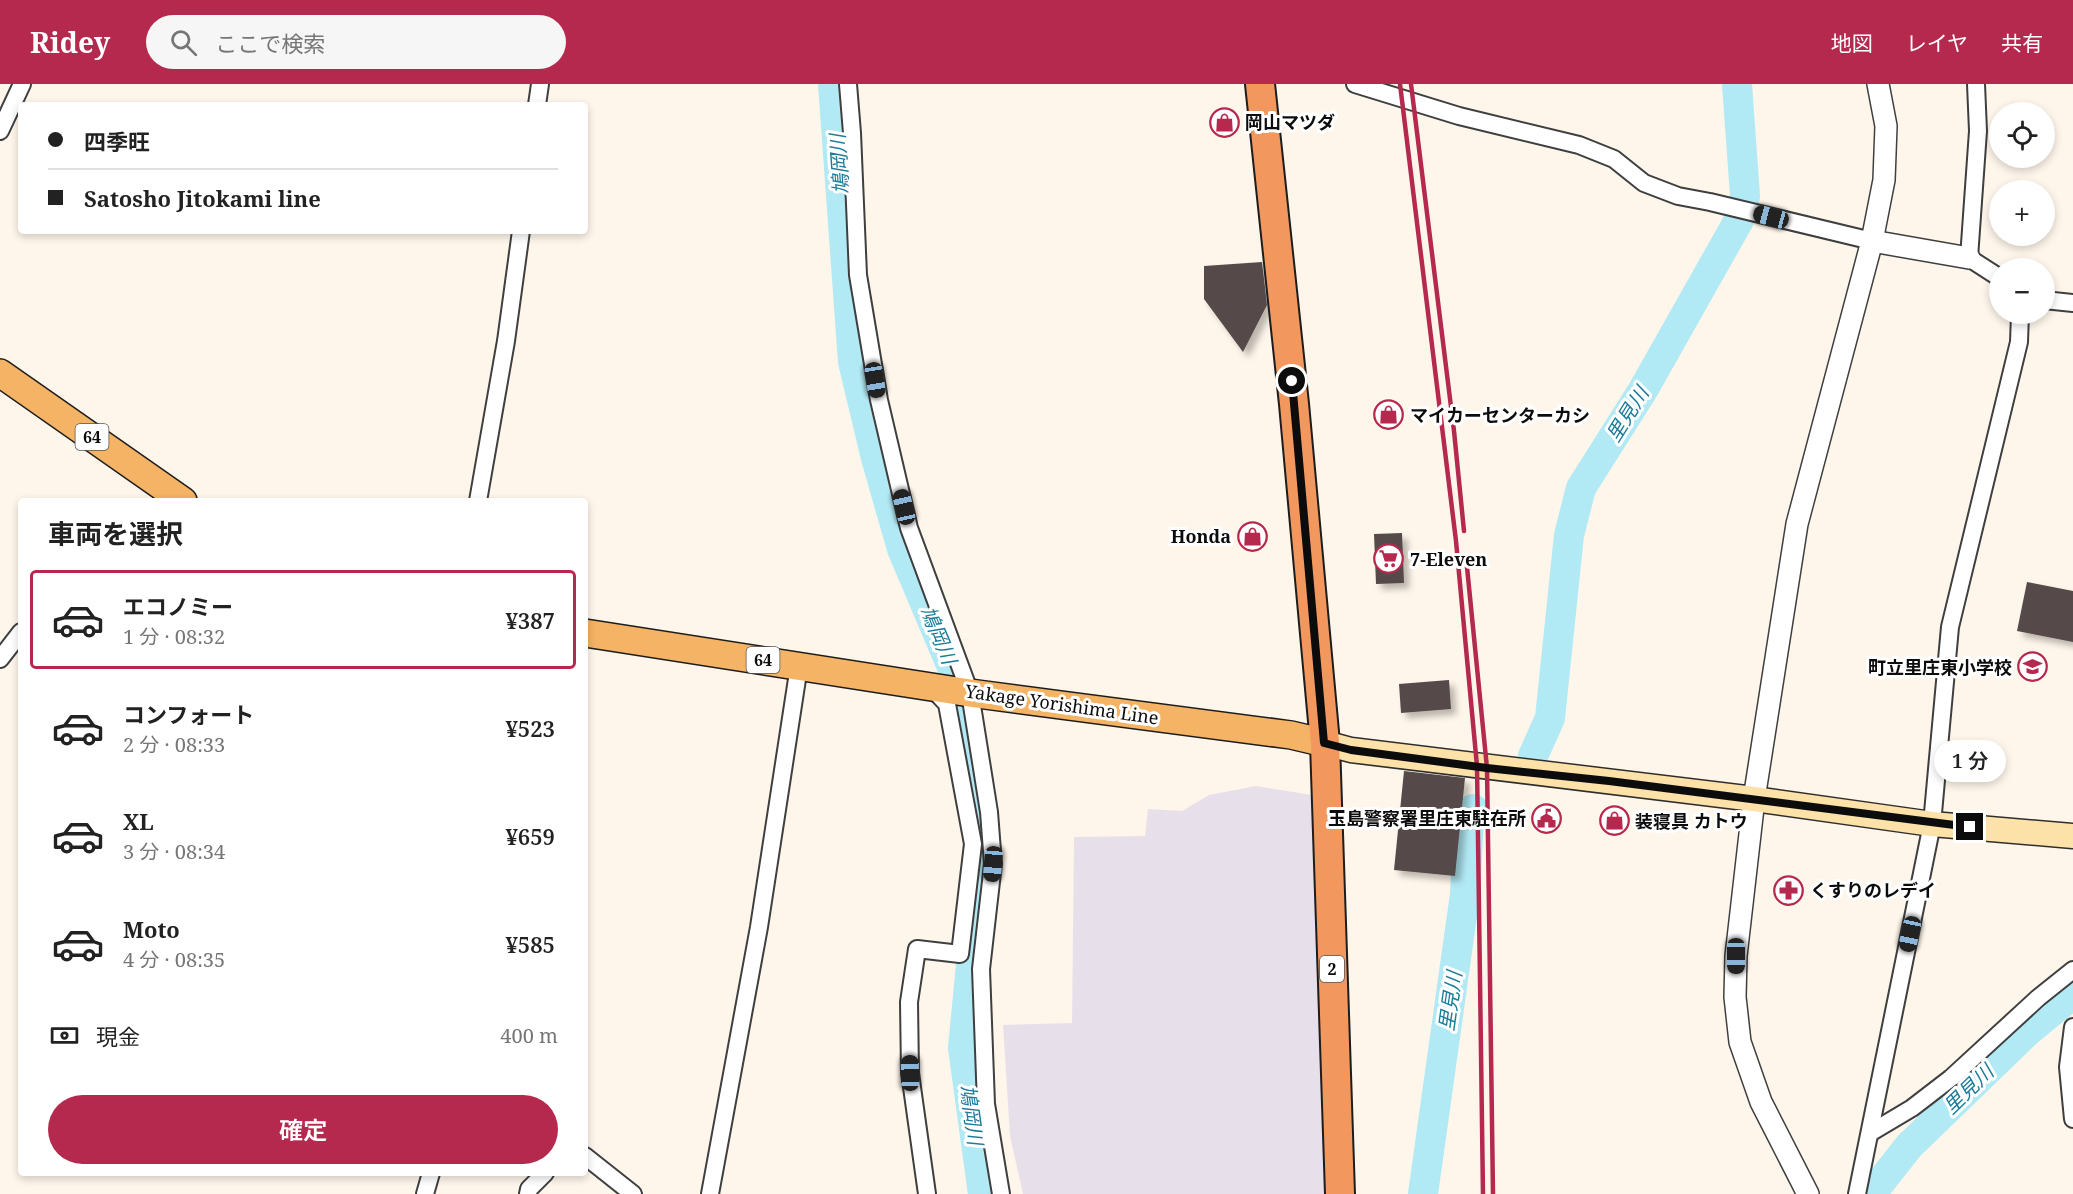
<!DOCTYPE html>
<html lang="ja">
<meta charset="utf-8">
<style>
:root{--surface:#fff;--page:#f6f6f6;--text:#222;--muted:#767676;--line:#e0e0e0;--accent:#b6294e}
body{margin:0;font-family:"Noto Serif","Noto Sans JP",serif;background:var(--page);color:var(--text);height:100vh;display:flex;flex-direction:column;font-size:22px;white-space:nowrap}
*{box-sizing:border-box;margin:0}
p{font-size:20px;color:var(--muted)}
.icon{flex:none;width:33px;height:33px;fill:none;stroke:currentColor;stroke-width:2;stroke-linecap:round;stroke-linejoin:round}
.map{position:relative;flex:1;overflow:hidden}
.drawer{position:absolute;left:18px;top:414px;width:570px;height:678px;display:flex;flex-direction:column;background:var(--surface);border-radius:6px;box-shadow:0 3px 9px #0003}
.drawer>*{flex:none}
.hud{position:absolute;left:18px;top:18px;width:570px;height:132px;border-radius:6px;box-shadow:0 3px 9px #0003;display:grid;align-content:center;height:132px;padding:0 30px;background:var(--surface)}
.fabs{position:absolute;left:1989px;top:18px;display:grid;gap:12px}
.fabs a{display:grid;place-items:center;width:66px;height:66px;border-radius:50%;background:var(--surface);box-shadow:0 3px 9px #0003;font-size:30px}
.end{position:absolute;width:27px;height:27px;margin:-14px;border:8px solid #0c0c0c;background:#fff;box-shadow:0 0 0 3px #fff}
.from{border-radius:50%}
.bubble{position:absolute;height:42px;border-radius:21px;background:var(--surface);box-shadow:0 3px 9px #0003;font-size:20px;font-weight:600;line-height:42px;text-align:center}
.car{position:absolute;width:18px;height:36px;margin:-18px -9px;border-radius:8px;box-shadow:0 0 4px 2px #0007;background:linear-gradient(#222 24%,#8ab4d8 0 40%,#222 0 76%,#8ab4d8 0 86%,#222 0)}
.hud b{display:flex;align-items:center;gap:21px;height:57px;font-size:22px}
.hud b+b{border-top:2px solid var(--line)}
.hud i{width:15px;height:15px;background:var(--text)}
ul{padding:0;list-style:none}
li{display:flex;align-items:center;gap:18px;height:99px;margin:0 12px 9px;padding:0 18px;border:3px solid transparent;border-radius:6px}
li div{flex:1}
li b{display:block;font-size:22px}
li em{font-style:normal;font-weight:600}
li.selected{border-color:var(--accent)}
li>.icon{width:54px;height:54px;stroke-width:1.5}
h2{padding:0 30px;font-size:27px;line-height:72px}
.pay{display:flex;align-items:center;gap:15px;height:66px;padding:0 30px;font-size:22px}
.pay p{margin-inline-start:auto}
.cta{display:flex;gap:12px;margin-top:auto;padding:12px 30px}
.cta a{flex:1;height:69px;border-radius:36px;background:var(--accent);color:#fff;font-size:24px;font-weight:600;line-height:69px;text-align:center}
header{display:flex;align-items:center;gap:36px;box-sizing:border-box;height:84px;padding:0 30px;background:var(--accent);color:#fff}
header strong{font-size:28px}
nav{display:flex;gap:33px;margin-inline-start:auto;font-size:21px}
.search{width:420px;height:54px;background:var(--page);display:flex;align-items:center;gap:15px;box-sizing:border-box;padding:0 21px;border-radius:33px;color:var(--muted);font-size:22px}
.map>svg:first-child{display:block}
.industrial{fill:#e7e0ea}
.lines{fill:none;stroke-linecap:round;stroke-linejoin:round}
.river{stroke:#b1e9f4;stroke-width:30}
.building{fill:#544a48;filter:url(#shadow)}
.minor-casing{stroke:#3f3f3f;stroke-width:20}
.tertiary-casing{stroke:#3f3f3f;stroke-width:24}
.secondary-casing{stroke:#2e2e2e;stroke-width:27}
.primary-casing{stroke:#1d1d1d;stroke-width:30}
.trunk-casing{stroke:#1d1d1d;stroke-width:32}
.minor{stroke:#fff;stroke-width:16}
.tertiary{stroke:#fff;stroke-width:21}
.secondary{stroke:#fce1a8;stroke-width:24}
.primary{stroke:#f4b365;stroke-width:27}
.trunk{stroke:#f2985e;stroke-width:28}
.rail{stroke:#b6294e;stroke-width:4.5}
.route{stroke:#0c0c0c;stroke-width:8}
.labels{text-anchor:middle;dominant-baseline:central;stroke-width:6;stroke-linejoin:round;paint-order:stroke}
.shield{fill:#fff;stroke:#555;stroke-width:1.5}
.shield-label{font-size:16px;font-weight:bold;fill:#0c0c0c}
.poi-label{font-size:18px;font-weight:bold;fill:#0c0c0c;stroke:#fff;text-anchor:start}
.street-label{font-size:18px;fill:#0c0c0c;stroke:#fff}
.water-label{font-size:20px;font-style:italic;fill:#1a7c98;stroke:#fff}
</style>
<header>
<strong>Ridey</strong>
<div class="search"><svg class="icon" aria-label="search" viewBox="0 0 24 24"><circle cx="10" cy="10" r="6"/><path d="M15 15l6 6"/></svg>ここで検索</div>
<nav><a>地図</a><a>レイヤ</a><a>共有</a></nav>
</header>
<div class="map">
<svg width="2073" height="1110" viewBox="0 0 2073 1110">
<defs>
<filter id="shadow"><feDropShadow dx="5.5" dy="5.5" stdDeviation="3" flood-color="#0004"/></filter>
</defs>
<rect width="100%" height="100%" fill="#fef6eb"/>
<polygon class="industrial" points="1256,702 1318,712 1329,1110 1023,1110 1010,1052 1003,941 1072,939 1074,753 1145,752 1148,725 1182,727 1209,711"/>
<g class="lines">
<g class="river">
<polyline points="833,0 853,278 876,374 902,465 954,588 982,765 963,964 983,1110"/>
<polyline points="1533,672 1550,634 1569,451 1581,404 1643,306 1739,136 1745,112 1737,0"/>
<polyline points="1423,1110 1465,810 1469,732 1473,725"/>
<polyline points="1875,1110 1876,1104 1909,1062 2027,948 2073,910"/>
</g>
</g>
<g class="building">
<polygon points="1262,178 1267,221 1243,268 1204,215 1204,182"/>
<polygon points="1402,449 1404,499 1376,500 1374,450"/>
<polygon points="2027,498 2073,507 2073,558 2017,547"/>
<polygon points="1449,596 1451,625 1401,629 1399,600"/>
<polygon points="1404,687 1465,694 1455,792 1394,786"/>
</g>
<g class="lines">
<defs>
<g id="minor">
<polyline points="848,0 852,49 858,191 879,316 909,444 970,609 989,728 993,780 981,885 986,1020 1001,1110"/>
<polyline points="1355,0 1459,32 1579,61 1614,75 1644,99 1678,112 1710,118 1872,157"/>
<polyline points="1976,0 1978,47 1969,174 2000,194"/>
<polyline points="537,21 540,0"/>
<polyline points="0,47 22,0"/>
<polyline points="2044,216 2073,219"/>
<polyline points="478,417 506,257 521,147"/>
<polyline points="0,575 21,548"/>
<polyline points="2073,943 2068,983 2073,1035"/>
<polyline points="1870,1049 1912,1024 1951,994 2038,914 2073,886"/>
<polyline points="585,1072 633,1110"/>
<polyline points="425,1110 431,1089"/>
<polyline points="528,1110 529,1105 545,1089"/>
<polyline points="710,1110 759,843 799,582"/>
<polyline points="927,1110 910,989 909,918 917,865 960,870 973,760 947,620 931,603"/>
<polyline points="1857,1110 1932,740 1950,543 2019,258 2020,230"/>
</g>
<g id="tertiary">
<polyline points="1872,157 1969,174"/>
<polyline points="1808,1110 1761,1018 1740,958 1735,913 1736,872 1754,715 1797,440 1872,157 1884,96 1886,42 1878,0"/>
</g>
<polyline id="secondary" points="1325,659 1351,666 1754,715 1932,740 2073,752"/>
<g id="primary">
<polyline points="0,289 183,417"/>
<polyline points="585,549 970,609 1291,651 1325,659"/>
</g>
<polyline id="trunk" points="1260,0 1294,320 1325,659 1340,1110"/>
</defs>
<use href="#minor" class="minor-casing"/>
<use href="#tertiary" class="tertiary-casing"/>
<use href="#secondary" class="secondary-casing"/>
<use href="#primary" class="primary-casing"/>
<use href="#trunk" class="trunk-casing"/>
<use href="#minor" class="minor"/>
<use href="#tertiary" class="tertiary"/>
<use href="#secondary" class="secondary"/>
<use href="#primary" class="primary"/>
<use href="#trunk" class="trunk"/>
<g class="rail">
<polyline points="1400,0 1456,457 1477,682 1483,1110"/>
<polyline points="1411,0 1454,347 1464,447"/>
<polyline points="1467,483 1487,684 1493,1110"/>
</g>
</g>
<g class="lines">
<polyline class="route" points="1292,297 1324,659 1351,666 1487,684 1609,697 1970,743"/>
</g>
<defs>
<symbol id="shop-ring" viewBox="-11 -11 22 22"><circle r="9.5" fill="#fff" stroke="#b6294e" stroke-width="1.5"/><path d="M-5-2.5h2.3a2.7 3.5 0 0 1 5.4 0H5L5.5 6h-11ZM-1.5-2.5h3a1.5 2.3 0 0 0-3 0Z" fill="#b6294e"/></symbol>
<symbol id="supermarket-ring" viewBox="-11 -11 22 22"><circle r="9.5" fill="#fff" stroke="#b6294e" stroke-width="1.5"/><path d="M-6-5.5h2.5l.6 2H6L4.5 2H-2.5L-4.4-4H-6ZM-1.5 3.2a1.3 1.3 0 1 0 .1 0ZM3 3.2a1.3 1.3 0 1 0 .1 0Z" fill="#b6294e"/></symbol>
<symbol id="school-ring" viewBox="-11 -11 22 22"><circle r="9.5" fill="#fff" stroke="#b6294e" stroke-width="1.5"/><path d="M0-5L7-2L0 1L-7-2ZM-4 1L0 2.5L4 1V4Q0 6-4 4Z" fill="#b6294e"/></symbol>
<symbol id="civic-ring" viewBox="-11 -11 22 22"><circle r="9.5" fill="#fff" stroke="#b6294e" stroke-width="1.5"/><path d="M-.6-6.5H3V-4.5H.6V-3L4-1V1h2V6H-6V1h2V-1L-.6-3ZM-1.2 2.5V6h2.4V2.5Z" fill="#b6294e"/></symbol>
<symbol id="pharmacy-ring" viewBox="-11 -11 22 22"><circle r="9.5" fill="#fff" stroke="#b6294e" stroke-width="1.5"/><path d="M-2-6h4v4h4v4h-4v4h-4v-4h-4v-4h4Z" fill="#b6294e"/></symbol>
</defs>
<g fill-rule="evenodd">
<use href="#shop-ring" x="1208" y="22" width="33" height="33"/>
<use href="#shop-ring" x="1372" y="314" width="33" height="33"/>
<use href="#shop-ring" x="1236" y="436" width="33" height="33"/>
<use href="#supermarket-ring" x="1372" y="458" width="33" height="33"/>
<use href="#school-ring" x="2016" y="566" width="33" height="33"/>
<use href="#civic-ring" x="1530" y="718" width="33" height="33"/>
<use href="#shop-ring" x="1598" y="720" width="33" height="33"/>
<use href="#pharmacy-ring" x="1772" y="790" width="33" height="33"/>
</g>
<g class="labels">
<g class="shield">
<rect x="75.5" y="340" width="33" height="26" rx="4.5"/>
<rect x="746.5" y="563" width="33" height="26" rx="4.5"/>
<rect x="1320" y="872" width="24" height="26" rx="4.5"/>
</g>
<g class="shield-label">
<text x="92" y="353">64</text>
<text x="763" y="576">64</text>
<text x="1332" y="885">2</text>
</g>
<g class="poi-label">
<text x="1245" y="38">岡山マツダ</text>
<text x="1410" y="331">マイカーセンターカシ</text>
<text x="1231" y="452" text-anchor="end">Honda</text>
<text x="1410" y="475">7-Eleven</text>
<text x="2012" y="583" text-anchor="end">町立里庄東小学校</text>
<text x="1526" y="734" text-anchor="end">玉島警察署里庄東駐在所</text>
<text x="1635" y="737">装寝具 カトウ</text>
<text x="1810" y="806">くすりのレデイ</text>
</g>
<g class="street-label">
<text transform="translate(1062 620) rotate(8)">Yakage Yorishima Line</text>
</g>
<g class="water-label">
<text transform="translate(839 80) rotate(-94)">鳩岡川</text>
<text transform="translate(1627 330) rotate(-58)">里見川</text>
<text transform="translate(939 551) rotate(67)">鳩岡川</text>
<text transform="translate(1450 917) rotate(-82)">里見川</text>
<text transform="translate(1968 1005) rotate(-44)">里見川</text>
<text transform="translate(972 1031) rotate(82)">鳩岡川</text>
</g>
</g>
</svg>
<div class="fabs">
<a><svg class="icon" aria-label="locate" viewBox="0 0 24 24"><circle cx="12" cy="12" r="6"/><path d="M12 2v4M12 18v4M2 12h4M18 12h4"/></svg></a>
<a>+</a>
<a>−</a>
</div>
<i class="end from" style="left:1292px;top:297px"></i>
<i class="end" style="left:1970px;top:743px"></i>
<div class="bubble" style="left:1934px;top:656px;width:72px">1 分</div>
<i class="car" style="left:1771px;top:133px;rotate:285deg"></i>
<i class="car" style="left:875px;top:296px;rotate:171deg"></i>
<i class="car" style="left:904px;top:423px;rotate:347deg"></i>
<i class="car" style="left:993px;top:780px;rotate:185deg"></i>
<i class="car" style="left:1910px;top:850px;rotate:192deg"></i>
<i class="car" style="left:1736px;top:872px;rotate:180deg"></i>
<i class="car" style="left:910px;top:989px;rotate:359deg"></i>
<div class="hud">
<b><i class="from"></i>四季旺</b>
<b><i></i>Satosho Jitokami line</b>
</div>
<section class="drawer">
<h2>車両を選択</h2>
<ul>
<li class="selected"><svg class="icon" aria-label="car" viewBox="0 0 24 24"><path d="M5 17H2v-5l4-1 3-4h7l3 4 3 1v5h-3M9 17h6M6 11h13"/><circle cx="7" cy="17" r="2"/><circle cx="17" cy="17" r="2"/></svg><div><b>エコノミー</b><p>1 分 · 08:32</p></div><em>¥387</em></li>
<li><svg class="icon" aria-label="car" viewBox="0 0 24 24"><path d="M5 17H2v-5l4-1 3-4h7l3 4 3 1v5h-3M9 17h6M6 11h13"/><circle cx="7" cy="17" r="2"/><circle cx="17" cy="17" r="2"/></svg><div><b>コンフォート</b><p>2 分 · 08:33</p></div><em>¥523</em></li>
<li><svg class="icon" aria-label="car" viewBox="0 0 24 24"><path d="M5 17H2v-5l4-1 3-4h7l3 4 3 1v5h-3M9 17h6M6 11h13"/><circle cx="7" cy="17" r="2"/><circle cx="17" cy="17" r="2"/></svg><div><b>XL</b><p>3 分 · 08:34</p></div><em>¥659</em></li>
<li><svg class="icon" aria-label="car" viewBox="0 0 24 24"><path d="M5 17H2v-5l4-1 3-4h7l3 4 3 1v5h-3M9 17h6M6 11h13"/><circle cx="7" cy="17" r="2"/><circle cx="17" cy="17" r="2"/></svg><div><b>Moto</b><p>4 分 · 08:35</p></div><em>¥585</em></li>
</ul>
<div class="pay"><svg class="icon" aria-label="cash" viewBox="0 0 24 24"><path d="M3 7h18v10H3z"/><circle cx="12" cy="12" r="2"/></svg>現金<p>400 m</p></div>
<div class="cta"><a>確定</a></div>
</section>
</div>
